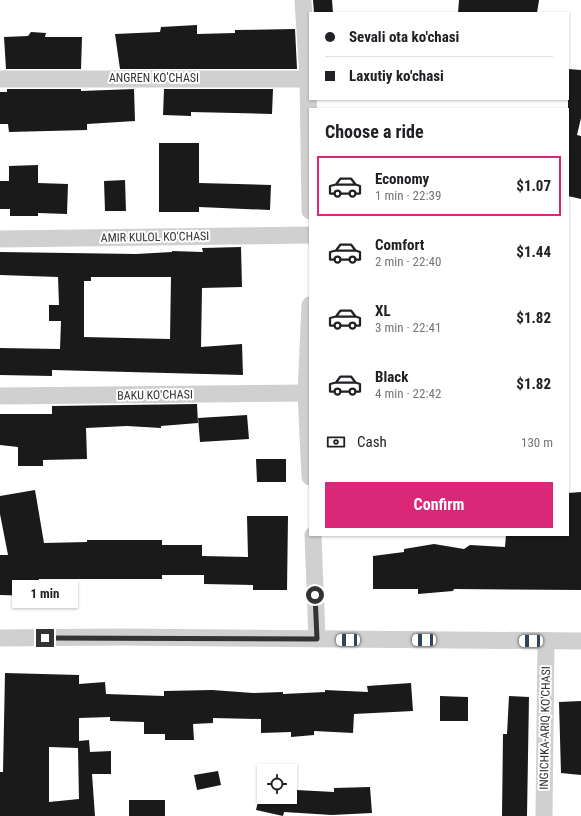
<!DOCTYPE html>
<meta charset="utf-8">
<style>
:root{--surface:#fff;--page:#f2f2f2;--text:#202124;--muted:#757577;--line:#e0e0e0;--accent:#db2777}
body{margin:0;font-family:"Roboto Condensed",sans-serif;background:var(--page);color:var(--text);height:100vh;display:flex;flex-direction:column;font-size:15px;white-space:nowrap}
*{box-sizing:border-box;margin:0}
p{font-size:13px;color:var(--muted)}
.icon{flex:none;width:22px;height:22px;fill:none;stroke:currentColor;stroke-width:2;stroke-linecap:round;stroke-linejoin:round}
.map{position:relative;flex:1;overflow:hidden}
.drawer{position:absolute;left:309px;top:108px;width:260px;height:428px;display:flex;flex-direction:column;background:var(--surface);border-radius:0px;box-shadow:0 1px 3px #0004}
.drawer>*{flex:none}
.hud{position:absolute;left:309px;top:12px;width:260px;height:88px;border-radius:0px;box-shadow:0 1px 3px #0004;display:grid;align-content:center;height:88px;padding:0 16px;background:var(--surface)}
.buttons{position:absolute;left:257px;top:764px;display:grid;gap:8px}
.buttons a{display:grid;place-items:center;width:40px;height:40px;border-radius:0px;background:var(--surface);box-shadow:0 1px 3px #0004;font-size:20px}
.end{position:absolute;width:18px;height:18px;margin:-9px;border:5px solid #333;background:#fff;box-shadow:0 0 0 2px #fff}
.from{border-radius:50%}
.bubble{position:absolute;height:28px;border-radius:0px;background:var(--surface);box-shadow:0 1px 3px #0004;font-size:13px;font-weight:700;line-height:28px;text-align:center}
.car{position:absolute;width:12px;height:24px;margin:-12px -6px;border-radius:5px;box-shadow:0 0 3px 1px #0007;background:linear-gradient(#fff 24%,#345 0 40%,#fff 0 76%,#345 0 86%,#fff 0)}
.hud b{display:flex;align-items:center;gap:14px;height:38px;font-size:15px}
.hud b+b{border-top:1px solid var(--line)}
.hud i{width:10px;height:10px;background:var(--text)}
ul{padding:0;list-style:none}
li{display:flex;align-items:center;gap:12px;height:60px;margin:0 8px 6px;padding:0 8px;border:2px solid transparent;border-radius:0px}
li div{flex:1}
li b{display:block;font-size:15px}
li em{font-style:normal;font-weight:700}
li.active{border-color:var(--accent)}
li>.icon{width:36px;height:36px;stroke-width:1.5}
h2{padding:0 16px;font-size:18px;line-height:48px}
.pay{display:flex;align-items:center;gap:10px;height:44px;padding:0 16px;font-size:15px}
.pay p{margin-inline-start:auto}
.primary-button{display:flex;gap:8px;margin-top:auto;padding:8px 16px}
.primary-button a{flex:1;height:46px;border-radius:0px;background:var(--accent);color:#fff;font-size:16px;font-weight:700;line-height:46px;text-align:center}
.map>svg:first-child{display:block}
.building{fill:#1a1a1a;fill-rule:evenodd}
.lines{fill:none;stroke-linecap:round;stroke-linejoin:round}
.minor{stroke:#d0d0d0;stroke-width:17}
.route{stroke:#333;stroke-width:5}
.labels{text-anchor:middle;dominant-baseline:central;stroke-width:4;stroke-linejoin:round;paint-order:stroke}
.street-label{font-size:12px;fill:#333;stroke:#fff}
</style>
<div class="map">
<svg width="581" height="816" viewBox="0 0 581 816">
<rect width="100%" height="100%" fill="#fff"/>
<g class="building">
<polygon points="313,0 332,0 333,13 314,13"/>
<polygon points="459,0 539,0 537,13 458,13"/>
<polygon points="197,25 197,34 235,33 235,30 295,29 297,69 120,69 115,34 160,32 161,27"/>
<polygon points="31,32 46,33 45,37 82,37 81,69 6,69 4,37 28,36"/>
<polygon points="568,69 581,70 581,118 577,135 581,136 581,199 568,196"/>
<polygon points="7,89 81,89 81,91 134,89 135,121 87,124 87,130 9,132 8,124 0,124 0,92 7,92"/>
<polygon points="164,89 273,89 272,114 191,112 191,116 163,115"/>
<polygon points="159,143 199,143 199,183 271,185 270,210 199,207 199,212 159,212"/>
<polygon points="38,165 38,183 68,184 67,214 38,213 38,216 10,216 10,209 0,209 0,181 9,181 9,166"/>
<polygon points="125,180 126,211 105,211 104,181"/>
<path d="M 241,247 L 242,287 L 202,288 L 201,347 L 242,344 L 243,375 L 52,370 L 52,376 L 0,375 L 0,348 L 60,349 L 61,321 L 49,321 L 49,305 L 59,305 L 58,277 L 0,275 L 0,252 L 136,254 L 172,252 L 172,251 L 203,252 L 202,248 ZM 91,277 L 171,277 L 170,339 L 84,337 L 84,281 L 91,281 Z"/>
<polygon points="197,404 198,423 161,426 161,428 127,426 86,428 87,459 43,460 43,466 18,466 18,447 0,445 0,414 52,414 52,406"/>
<polygon points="247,415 249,439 200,442 198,418"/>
<polygon points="256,459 286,459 286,482 257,482"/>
<polygon points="35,490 44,543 87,542 87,540 162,540 162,545 202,545 202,556 248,557 247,516 288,516 287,590 253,590 253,585 204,584 204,575 162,575 162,579 39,579 39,596 0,595 0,555 8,555 0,514 0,496"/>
<polygon points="581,492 581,590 454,589 453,591 418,594 418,589 373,589 373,556 404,552 404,549 434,544 464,549 470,545 505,547 506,535 568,535 568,493"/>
<path d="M 5,673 L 79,675 L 79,684 L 105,682 L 106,694 L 164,696 L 164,691 L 212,690 L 253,693 L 283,692 L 283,694 L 325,692 L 325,690 L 368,692 L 367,686 L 411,683 L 413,711 L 354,714 L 353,733 L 314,731 L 314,735 L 291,737 L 291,732 L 261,733 L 261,719 L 213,718 L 213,723 L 193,724 L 194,740 L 165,740 L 165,734 L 144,734 L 144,722 L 110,721 L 110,717 L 79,718 L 79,741 L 89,740 L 90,752 L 111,751 L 111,774 L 92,774 L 95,816 L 0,816 L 0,772 L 3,772 ZM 49,747 L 78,748 L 79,799 L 49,802 Z"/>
<polygon points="440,696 468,697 468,721 440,721"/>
<polygon points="509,696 529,697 527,816 502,816 503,734 507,734"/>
<polygon points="581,701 581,775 561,773 559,702"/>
<polygon points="218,771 221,785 197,790 194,775"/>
<polygon points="370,787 372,813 332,815 284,812 283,816 256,810 259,797 296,797 296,790 334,792 334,788"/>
<rect x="129" y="800" width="36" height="16"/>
</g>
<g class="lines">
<g class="minor">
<polyline points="303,0 308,79 310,211"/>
<polyline points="0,79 308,79"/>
<polyline points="0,239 310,235"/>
<polyline points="310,305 306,393 310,477"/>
<polyline points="0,396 310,393"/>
<polyline points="313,535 317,639"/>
<polyline points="0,638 120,637 581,641"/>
<polyline points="544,816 546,641"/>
</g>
</g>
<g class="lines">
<polyline class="route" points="45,638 317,639 315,595"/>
</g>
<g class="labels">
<g class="street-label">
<text x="154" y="78">ANGREN KO'CHASI</text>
<text transform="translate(155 237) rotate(-1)">AMIR KULOL KO'CHASI</text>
<text transform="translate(155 395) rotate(-1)">BAKU KO'CHASI</text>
<text transform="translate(545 728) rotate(-89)">INGICHKA-ARIQ KO'CHASI</text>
</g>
</g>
</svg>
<div class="buttons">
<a><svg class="icon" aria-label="locate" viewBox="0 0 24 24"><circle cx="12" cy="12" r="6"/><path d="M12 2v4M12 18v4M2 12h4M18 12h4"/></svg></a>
</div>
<i class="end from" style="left:315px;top:595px"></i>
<i class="end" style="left:45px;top:638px"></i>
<div class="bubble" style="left:12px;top:580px;width:66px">1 min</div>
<i class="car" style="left:348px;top:640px;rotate:270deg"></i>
<i class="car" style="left:424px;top:640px;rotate:270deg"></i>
<i class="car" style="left:531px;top:641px;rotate:270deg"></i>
<div class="hud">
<b><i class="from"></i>Sevali ota ko'chasi</b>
<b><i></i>Laxutiy ko'chasi</b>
</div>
<section class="drawer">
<h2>Choose a ride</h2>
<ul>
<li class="active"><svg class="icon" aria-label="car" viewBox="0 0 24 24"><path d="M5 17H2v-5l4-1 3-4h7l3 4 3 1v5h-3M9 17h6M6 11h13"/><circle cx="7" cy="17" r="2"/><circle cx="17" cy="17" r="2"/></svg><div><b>Economy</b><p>1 min · 22:39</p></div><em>$1.07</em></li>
<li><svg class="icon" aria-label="car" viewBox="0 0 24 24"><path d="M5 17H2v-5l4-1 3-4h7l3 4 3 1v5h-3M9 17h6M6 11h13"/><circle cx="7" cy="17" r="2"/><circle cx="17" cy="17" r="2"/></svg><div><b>Comfort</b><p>2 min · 22:40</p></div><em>$1.44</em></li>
<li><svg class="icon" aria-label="car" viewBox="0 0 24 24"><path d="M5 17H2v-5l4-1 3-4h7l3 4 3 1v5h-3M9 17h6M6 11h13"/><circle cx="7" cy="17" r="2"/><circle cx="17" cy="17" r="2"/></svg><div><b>XL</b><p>3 min · 22:41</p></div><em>$1.82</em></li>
<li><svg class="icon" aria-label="car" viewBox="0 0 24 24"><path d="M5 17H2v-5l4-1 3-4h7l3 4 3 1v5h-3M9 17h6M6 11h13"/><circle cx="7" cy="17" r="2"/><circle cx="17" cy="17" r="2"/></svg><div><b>Black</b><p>4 min · 22:42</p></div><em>$1.82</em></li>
</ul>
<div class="pay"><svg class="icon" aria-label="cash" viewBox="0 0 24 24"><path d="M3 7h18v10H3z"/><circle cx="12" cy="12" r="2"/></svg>Cash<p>130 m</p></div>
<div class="primary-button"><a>Confirm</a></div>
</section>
</div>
